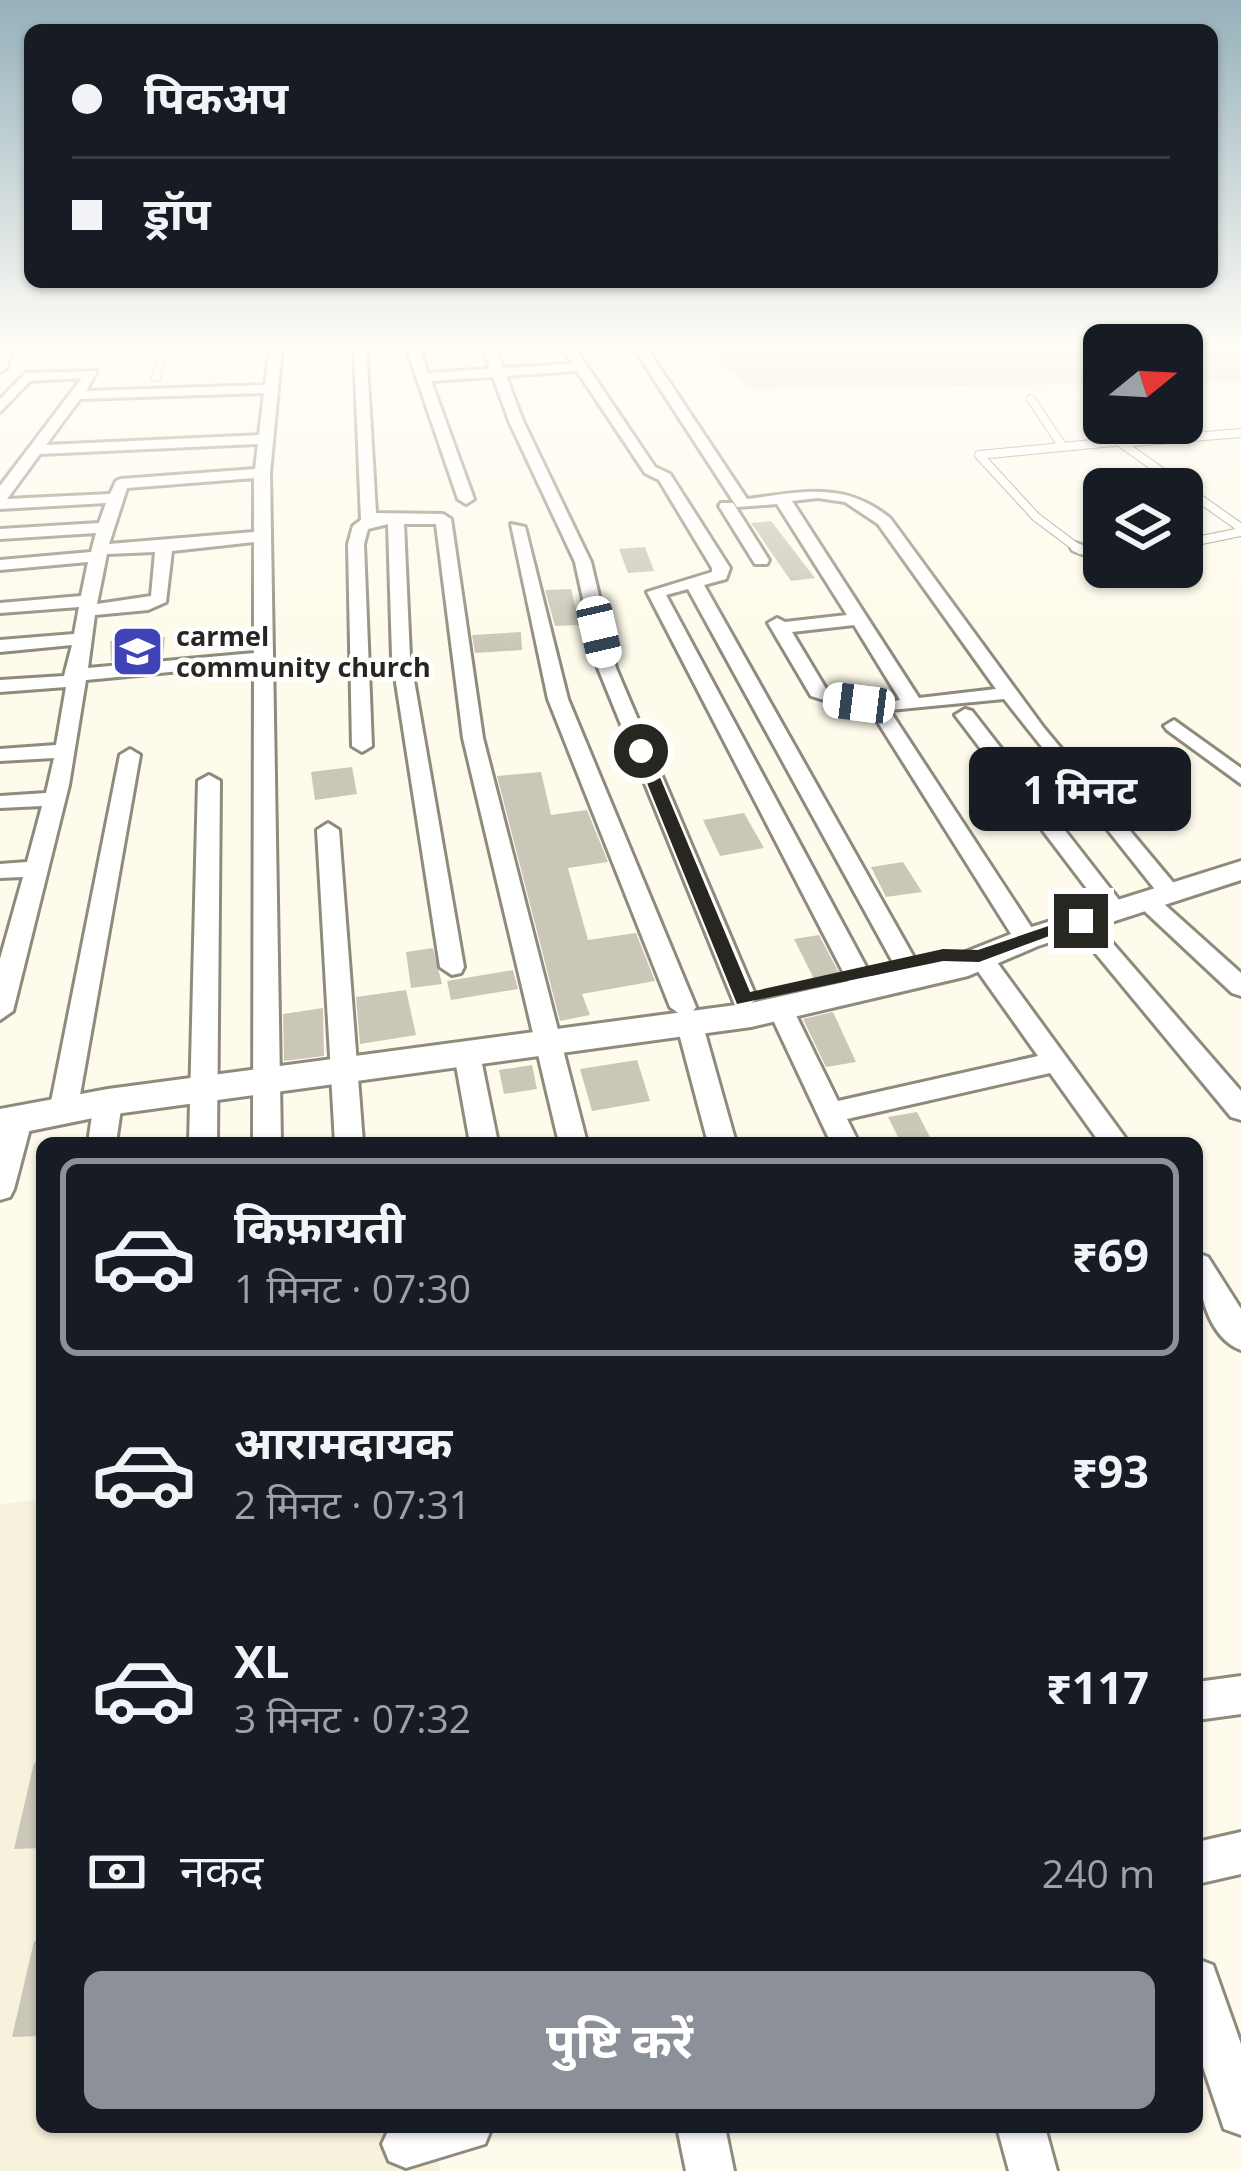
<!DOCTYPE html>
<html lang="hi">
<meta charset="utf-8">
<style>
:root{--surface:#171b24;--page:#242831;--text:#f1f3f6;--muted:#9ea1a6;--line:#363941;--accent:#8c9099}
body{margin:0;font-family:"Open Sans","Noto Sans Devanagari",sans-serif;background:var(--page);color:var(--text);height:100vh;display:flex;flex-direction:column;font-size:45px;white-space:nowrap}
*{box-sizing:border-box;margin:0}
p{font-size:39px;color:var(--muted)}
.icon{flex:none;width:66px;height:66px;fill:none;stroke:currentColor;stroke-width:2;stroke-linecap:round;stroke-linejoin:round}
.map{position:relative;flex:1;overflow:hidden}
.drawer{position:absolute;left:36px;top:1137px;width:1167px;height:996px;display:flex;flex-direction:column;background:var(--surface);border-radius:18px;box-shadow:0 3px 9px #0004}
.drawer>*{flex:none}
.guide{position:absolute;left:24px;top:24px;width:1194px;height:264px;border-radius:18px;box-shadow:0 3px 9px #0004;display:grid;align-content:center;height:264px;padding:0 48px;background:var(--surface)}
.needle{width:78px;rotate:72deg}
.buttons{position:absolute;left:1083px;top:324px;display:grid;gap:24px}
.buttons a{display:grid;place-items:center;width:120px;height:120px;border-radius:18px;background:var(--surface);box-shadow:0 3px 9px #0004;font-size:60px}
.end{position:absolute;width:54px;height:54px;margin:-27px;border:15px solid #272620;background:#fff;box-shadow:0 0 0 6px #fff}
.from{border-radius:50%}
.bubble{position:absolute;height:84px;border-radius:18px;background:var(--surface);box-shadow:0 3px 9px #0004;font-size:39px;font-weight:700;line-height:84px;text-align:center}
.car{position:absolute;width:36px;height:72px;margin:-36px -18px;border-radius:15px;box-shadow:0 0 9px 3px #0007;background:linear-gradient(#fff 24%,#345 0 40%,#fff 0 76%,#345 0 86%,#fff 0)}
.guide b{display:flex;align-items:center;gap:42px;height:114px;font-size:45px}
.guide b+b{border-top:3px solid var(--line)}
.guide i{width:30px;height:30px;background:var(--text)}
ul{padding:21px 0 0;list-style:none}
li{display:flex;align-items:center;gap:36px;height:198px;margin:0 24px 18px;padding:0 24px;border:6px solid transparent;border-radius:18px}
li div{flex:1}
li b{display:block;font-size:45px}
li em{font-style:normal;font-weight:700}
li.current{border-color:var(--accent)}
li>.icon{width:108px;height:108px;stroke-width:1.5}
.pay{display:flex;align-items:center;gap:30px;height:132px;padding:0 48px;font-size:45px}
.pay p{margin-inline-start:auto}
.action{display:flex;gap:24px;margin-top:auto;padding:24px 48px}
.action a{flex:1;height:138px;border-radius:18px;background:var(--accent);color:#fff;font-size:48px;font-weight:700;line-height:138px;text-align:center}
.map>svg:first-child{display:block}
.built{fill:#f7f2db}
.green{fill:#e5dcb9}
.building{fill:#cac7b8}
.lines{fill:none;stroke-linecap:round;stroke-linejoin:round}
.service-far1-casing{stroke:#8e8b7d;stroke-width:10}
.service-casing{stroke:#8e8b7d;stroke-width:14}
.minor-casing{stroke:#8e8b7d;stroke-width:6}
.tertiary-casing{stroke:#8e8b7d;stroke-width:6}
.service-far1{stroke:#fff;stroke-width:8}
.service{stroke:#fff;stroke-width:9}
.minor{fill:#fff;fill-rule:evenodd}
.tertiary{fill:#fff;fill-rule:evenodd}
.route{fill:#272620}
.labels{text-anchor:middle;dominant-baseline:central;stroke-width:9;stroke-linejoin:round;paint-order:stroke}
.far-poi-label{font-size:27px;font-weight:bold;fill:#272620;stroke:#fff;text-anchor:start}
</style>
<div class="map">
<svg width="1241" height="2171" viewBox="0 0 1241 2171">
<rect width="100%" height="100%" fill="#fefbec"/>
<polygon class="built" points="42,1499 42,2127 435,2127 440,2171 0,2171 0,1504"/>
<g class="green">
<polygon points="705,347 1104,347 1104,384 753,389"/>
<polygon points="1182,347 1238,347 1241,382 1182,383"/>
</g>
<g class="building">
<polygon points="771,521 815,578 791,581 751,523"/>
<polygon points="645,547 654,571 628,573 619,549"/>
<polygon points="571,589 580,625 555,626 545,590"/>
<polygon points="521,632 522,650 475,653 472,635"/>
<polygon points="165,637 163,657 111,661 110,641"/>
<polygon points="352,767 357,794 315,800 311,772"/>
<polygon points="541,772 551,815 587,810 608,862 568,868 588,940 636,933 655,981 582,994 590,1015 560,1021 497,776"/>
<polygon points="744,813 764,848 720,856 703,820"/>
<polygon points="903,862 922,892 886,897 871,867"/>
<polygon points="819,935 840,975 814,979 794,939"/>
<polygon points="433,948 442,984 411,988 406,952"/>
<polygon points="513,970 518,989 451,1000 447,981"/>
<polygon points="406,990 416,1035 360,1044 356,997"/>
<polygon points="323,1008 324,1056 284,1061 283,1014"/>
<polygon points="833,1012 856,1062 826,1067 803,1019"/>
<polygon points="637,1060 650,1101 592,1111 580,1069"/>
<polygon points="532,1065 537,1089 504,1094 499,1070"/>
<polygon points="917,1112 933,1143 901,1143 888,1117"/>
<polygon points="34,1763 42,1764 42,1848 14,1849"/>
<polygon points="34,1941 42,1942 42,2036 12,2037"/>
</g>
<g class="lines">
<defs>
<g id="service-far1">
<polyline points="156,377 166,347"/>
<polyline points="1031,399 1061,444"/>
<polyline points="1241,433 1121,443 1241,528"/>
<polyline points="1182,544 1241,532"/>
<polyline points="1080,550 1036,517 979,455 1123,441"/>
</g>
<polyline id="service" points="1075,547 1104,558"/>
<g id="minor">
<polygon points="0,347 12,347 7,368 0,372"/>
<path d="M 270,347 L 282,347 L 270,473 L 281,1143 L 253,1143 L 254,664 L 86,680 L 69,785 L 13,1011 L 0,1020 L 0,959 L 23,877 L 0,878 L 0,864 L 27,862 L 42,806 L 0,808 L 0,796 L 46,793 L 54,758 L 0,761 L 0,749 L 56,745 L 66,687 L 0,692 L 0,680 L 64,676 L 72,645 L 0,652 L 0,640 L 74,634 L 79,607 L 0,613 L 0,603 L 81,596 L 88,562 L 0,570 L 0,560 L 91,552 L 96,533 L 0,539 L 0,529 L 99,523 L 106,503 L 0,509 L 0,486 L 82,378 L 30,381 L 0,412 L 0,399 L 26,373 L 97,371 L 86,391 L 265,385 ZM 264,393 L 259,435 L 46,445 L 80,399 ZM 258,444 L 255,469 L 121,479 L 116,481 L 110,494 L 7,499 L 40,454 ZM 254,478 L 254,532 L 109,544 L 127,488 ZM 254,542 L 254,653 L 88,668 L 95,615 L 148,610 L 166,602 L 172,551 ZM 155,552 L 151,596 L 97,604 L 107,554 Z"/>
<polygon points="354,347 366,347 376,513 443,514 451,519 483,738 587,1143 559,1143 463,738 436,524 404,524 410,657 464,967 461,973 452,975 440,967 392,657 388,524 368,529 364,544 372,746 362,752 352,746 348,544 353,526 361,520"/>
<polygon points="406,347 419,347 428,373 490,369 483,347 496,347 503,368 572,364 561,347 574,347 655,467 670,474 730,568 726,579 704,585 925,977 922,983 913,985 901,977 688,589 666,595 878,989 865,998 852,989 647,592 712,572 712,568 659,480 645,473 577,371 506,376 523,421 591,562 616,668 757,999 744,1008 735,1005 598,668 575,562 509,421 493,377 431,381 474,499 466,504 458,499"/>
<path d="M 633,347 L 646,347 L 747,499 C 802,492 844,481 890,518 L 1044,728 L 1177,887 L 1181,892 L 1177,897 L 1161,897 L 1004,699 L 890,710 L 890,702 L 900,700 L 854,625 L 792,632 L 828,692 L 888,708 L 1039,939 L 1027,947 L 1018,945 L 874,716 L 811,696 L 768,623 L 777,618 L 785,622 L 847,615 L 777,504 L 737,507 ZM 818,498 L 845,502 L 878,524 L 996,689 L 919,698 L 792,501 Z"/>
<polygon points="721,503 733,503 769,560 767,564 755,564 719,506"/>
<polygon points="511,524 525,527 568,699 696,1007 691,1014 702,1022 736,1143 708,1143 676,1022 681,1015 670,1007 548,699"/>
<polygon points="965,709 972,711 1123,905 1127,910 1123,915 1107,915 955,715"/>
<polygon points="1174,720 1241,768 1241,784 1167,730 1164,726"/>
<polygon points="130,749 140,755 77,1112 73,1119 53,1119 49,1112 120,755"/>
<polygon points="209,775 220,781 217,1143 189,1143 198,781"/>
<polygon points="328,823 339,830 363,1143 335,1143 317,830"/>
<polygon points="1146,893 1154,895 1241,973 1241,996 1232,993 1138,905 1134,900 1138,895"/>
<polygon points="1081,913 1089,916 1241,1091 1241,1120 1231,1117 1073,926 1069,921 1073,916"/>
<polygon points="979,948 988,950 1129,1143 1100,1143 1050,1073 847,1119 859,1143 831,1143 767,1007 771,1001 789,1001 838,1101 1038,1056 967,956"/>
<polygon points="467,1045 480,1054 498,1143 470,1143 454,1054"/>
<polygon points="108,1092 122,1102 116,1143 88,1143 94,1102"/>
<polygon points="18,1111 28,1114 32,1121 14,1189 10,1197 0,1200 0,1136 8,1114"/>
<path d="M 1197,1253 L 1208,1257 L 1241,1309 L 1241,1350 C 1206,1337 1197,1285 1197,1253 Z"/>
<polygon points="1241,1676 1241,1714 1197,1720 1197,1682"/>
<polygon points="1241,1832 1241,1874 1197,1884 1197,1842"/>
<polygon points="1197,1959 1213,1965 1241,2044 1241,2135 1224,2129 1197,2049"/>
<polygon points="390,2127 492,2127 485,2144 406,2168 389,2161 382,2144"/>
<polygon points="677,2127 725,2127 734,2171 686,2171"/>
<polygon points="997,2127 1045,2127 1057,2171 1009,2171"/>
</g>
<polygon id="tertiary" points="1241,861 1241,880 1038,946 968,976 751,1027 108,1115 0,1137 0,1109 108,1089 751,1003 948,959 1016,932"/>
</defs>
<use href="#service-far1" class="service-far1-casing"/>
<use href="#service" class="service-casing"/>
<use href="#minor" class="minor-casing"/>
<use href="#tertiary" class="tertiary-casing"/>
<use href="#service-far1" class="service-far1"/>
<use href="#service" class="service"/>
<use href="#minor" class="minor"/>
<use href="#tertiary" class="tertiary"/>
</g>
<linearGradient id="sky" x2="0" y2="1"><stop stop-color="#95b0ba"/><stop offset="0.53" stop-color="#fffdf6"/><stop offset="1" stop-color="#fffdf6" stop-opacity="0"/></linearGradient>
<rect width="1241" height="651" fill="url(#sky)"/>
<polygon class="route" points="641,746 649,751 750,992 943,949 978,950 1081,915 1090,921 979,962 943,961 737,1004 634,751"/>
<defs>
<symbol id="school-square" viewBox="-11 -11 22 22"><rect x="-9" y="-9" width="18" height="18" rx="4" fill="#4042b7" stroke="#fff"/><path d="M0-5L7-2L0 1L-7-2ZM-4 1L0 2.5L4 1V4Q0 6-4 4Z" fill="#fff"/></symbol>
</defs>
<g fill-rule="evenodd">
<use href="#school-square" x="108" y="622" width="59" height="59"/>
</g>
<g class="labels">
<g class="far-poi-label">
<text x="176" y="635">carmel<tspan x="176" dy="31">community church</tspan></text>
</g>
</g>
</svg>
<div class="buttons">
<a><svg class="needle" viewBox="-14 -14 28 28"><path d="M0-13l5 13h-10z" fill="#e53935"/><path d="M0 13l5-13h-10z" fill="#9ea1a6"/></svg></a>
<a><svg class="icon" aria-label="layers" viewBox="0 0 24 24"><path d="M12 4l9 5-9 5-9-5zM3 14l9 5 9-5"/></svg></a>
</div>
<i class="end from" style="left:641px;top:751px"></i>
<i class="end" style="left:1081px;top:921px"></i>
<div class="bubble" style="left:969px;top:747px;width:222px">1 मिनट</div>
<i class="car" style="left:599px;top:632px;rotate:167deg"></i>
<i class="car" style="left:859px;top:703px;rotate:277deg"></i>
<div class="guide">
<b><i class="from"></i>पिकअप</b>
<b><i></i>ड्रॉप</b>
</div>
<section class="drawer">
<ul>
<li class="current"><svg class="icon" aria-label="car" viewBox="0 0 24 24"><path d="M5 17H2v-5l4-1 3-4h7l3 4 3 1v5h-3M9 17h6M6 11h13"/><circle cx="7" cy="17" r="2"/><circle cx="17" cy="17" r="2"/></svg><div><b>किफ़ायती</b><p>1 मिनट · 07:30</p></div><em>₹69</em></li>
<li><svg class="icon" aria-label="car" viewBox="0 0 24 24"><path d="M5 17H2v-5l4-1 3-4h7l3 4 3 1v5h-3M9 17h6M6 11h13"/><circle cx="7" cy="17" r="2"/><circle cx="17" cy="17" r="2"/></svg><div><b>आरामदायक</b><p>2 मिनट · 07:31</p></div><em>₹93</em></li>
<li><svg class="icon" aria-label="car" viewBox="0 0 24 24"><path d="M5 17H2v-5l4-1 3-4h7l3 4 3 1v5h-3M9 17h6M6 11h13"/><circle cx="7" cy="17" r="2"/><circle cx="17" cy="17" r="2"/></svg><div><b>XL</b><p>3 मिनट · 07:32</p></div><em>₹117</em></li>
</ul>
<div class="pay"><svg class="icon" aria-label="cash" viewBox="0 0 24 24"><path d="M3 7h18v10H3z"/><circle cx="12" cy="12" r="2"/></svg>नकद<p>240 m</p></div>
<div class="action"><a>पुष्टि करें</a></div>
</section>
</div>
